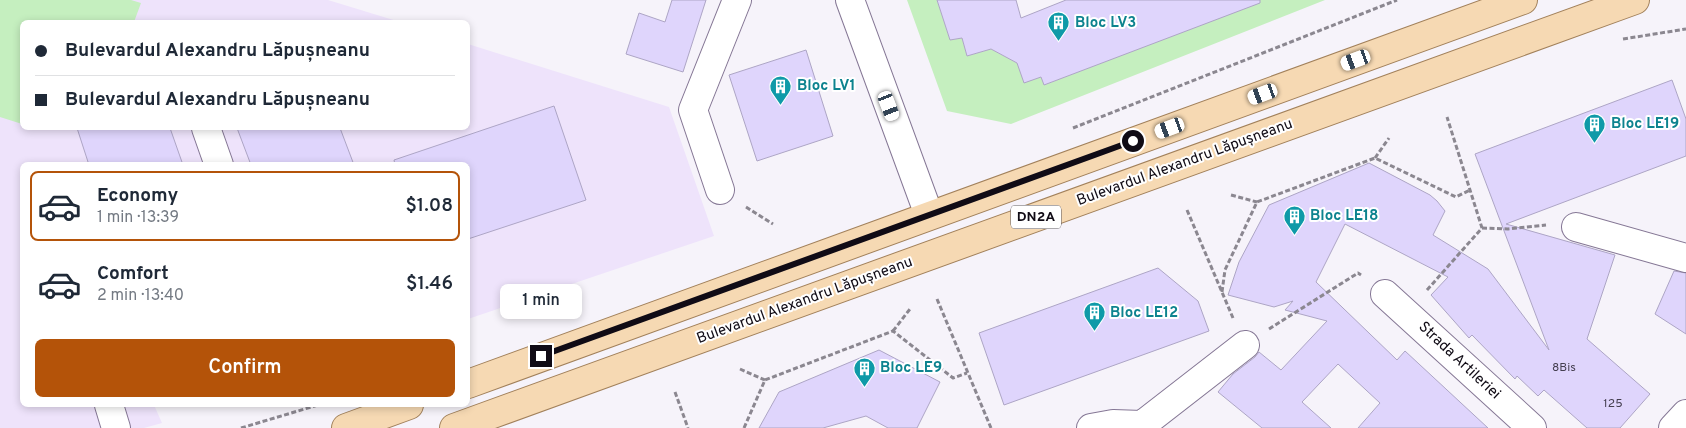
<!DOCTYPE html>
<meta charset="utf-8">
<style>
:root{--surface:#fff;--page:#f2f2f3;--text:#1f2937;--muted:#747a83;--line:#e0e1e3;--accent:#b45309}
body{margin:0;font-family:Overpass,sans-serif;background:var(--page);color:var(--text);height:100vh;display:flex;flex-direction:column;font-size:19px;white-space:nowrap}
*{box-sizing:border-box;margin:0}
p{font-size:16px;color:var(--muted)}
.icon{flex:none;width:28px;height:28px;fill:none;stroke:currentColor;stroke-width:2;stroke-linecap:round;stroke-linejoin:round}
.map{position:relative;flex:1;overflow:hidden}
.drawer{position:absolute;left:20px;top:162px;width:450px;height:245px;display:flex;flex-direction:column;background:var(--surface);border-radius:8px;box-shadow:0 2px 8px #0003}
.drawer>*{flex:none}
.banner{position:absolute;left:20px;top:20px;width:450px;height:110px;border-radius:8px;box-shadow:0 2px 8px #0003;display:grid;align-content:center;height:110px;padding:0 15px;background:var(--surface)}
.end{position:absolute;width:22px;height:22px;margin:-11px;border:6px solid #100b15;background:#fff;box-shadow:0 0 0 2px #fff}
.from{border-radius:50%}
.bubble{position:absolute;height:35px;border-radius:8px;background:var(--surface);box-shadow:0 2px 8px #0003;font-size:16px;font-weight:600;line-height:35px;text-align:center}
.car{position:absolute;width:15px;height:30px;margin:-15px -8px;border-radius:6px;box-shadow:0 0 4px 1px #0007;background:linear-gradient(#fff 24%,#345 0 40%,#fff 0 76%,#345 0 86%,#fff 0)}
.banner b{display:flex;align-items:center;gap:18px;height:48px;font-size:19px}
.banner b+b{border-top:1px solid var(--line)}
.banner i{width:12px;height:12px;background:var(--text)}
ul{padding:9px 0 0;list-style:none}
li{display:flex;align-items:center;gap:15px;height:70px;margin:0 10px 8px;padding:0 5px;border:2px solid transparent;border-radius:8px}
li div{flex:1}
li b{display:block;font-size:19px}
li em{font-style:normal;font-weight:600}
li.current{border-color:var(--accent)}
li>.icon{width:45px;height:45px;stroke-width:1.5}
.action{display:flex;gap:10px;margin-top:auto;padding:10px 15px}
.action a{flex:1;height:58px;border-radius:8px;background:var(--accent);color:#fff;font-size:20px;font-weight:600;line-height:58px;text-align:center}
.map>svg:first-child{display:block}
.built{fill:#eee3fb}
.green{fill:#c5efbf}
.building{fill:#dfd5fc;stroke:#ada5c5}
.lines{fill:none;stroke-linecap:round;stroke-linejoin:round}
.minor-casing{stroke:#857795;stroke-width:30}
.major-casing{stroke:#a2815b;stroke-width:30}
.path{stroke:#8b8790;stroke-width:3;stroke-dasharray:5 2.5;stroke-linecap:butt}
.minor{stroke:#fff;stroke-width:28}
.major{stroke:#f6d9b3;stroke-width:28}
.route{stroke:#100b15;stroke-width:6}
.labels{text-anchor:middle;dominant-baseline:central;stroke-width:4;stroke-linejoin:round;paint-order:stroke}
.number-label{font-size:12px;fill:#443e4f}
.shield{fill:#fff;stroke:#58545b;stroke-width:1}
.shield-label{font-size:14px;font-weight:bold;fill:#100b15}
.culture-label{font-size:15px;font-weight:bold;fill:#0d838f;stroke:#fff;text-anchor:start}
.street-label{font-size:15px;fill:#100b15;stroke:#fff}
</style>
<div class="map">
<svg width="1686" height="428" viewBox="0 0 1686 428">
<rect width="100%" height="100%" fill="#f6f3fa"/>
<polygon class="built" points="0,0 328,0 400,22 22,22 22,128 468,128 468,44 669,107 714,236 468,319 468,165 22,165 22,405 154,405 162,423 144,428 0,428"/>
<g class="green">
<polygon points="0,0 131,0 141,3 134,22 22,22 22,124 0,117"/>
<polygon points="907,0 937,0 950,40 962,38 967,56 991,49 1017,63 1024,82 1041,77 1044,85 1214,20 1207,0 1325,0 1011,124 947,111"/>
</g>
<g class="building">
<polygon points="672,0 706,0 683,72 626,54 639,13 665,22"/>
<polygon points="937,0 1016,0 1021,18 1066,0 1260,0 1260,3 1044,85 1041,77 1024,83 1017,63 991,49 967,56 962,38 950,40"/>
<polygon points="806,50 833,136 757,161 729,75"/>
<polygon points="1672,80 1686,119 1686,156 1506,224 1615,255 1587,339 1650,394 1620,428 1587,428 1544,390 1538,396 1517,376 1515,379 1472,335 1469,338 1431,295 1448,277 1345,224 1316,282 1397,360 1405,351 1488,428 1358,428 1380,403 1338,364 1302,402 1331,428 1262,428 1218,392 1233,374 1255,357 1259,352 1281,370 1327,321 1285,310 1293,301 1274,307 1228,295 1239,262 1269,205 1369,163 1430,195 1437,201 1445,211 1433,235 1488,269 1549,350 1475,154"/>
<polygon points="554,106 586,200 468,239 468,165 395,165 394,160"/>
<polygon points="77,128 170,128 183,165 89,165"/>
<polygon points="237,128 340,128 354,165 251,165"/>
<polygon points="1158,268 1198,301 1209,331 1004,405 979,333"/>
<polygon points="1674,271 1686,273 1686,334 1655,314"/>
<polygon points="879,350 940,382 917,428 888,428 866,416 823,428 759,428 779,392"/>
</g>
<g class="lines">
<defs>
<g id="minor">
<polyline points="850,0 929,215"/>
<polyline points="206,128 219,165"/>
<polyline points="720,190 693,110 737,0"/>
<polyline points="1576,227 1686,258"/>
<polyline points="1385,294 1532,428"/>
<polyline points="109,405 116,428"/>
<polyline points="1091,428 1113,424 1142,425 1245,345"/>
<polyline points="1673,428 1686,414"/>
</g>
<g id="major">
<polyline points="468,384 1523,0"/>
<polyline points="346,428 409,405"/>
<polyline points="454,428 1635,0"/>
</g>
</defs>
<use href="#minor" class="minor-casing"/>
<use href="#major" class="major-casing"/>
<g class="path">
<polyline points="1623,39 1686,29"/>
<polyline points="1073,128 1397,0"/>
<polyline points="1375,158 1389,138"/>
<polyline points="1231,195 1257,202"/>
<polyline points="746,207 773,224"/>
<polyline points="1187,210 1233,318"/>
<polyline points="1482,228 1508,229 1546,225"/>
<polyline points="1427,290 1482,228 1447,117"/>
<polyline points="1222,292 1225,270 1257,202 1375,158 1456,197 1470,190"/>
<polyline points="937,299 991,428"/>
<polyline points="1269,329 1358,273 1361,275"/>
<polyline points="893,331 910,309"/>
<polyline points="740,369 765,380"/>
<polyline points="675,392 688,428"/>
<polyline points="241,428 318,405"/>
<polyline points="744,428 765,380 893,331 953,378 967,373"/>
</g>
<use href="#minor" class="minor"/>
<use href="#major" class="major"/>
</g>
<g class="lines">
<polyline class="route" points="541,356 1133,141"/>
</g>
<defs>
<symbol id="building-pin" viewBox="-11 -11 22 30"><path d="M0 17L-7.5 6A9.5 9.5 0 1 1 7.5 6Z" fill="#0f9aa8" stroke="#fff"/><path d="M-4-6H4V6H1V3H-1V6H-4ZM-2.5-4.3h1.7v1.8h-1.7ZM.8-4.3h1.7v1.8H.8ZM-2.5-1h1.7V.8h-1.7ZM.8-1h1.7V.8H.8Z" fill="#fff"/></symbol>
</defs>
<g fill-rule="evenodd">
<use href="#building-pin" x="1046" y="10" width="25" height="34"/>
<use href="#building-pin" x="768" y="74" width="25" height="34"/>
<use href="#building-pin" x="1582" y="112" width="25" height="34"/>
<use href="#building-pin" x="1282" y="204" width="25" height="34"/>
<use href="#building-pin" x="1082" y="300" width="25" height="34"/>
<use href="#building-pin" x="852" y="356" width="25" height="34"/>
</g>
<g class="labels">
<g class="number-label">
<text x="1564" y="368">8Bis</text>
<text x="1613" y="404">125</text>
</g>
<rect class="shield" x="1011" y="205.5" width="50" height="23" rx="4"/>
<g class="shield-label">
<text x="1036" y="217">DN2A</text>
</g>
<g class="culture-label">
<text x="1075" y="23">Bloc LV3</text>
<text x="797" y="86">Bloc LV1</text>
<text x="1611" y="124">Bloc LE19</text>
<text x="1310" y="216">Bloc LE18</text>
<text x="1110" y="313">Bloc LE12</text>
<text x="880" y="368">Bloc LE9</text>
</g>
<g class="street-label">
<text transform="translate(1185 163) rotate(-20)">Bulevardul Alexandru Lăpușneanu</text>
<text transform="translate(805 301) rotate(-20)">Bulevardul Alexandru Lăpușneanu</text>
<text transform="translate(1459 361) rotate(43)">Strada Artileriei</text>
</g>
</g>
</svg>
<i class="end from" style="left:1133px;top:141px"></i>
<i class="end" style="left:541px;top:356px"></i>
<div class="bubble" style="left:500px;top:284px;width:82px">1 min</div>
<i class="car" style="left:1356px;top:60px;rotate:250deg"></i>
<i class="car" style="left:1263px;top:94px;rotate:250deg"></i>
<i class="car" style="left:889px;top:106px;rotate:159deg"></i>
<i class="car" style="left:1170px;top:128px;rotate:250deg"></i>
<div class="banner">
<b><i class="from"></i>Bulevardul Alexandru Lăpușneanu</b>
<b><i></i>Bulevardul Alexandru Lăpușneanu</b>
</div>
<section class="drawer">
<ul>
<li class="current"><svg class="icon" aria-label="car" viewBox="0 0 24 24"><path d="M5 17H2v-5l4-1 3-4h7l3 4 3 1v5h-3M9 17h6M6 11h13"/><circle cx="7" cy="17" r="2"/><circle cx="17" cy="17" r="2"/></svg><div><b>Economy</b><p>1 min · 13:39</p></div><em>$1.08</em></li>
<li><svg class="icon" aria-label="car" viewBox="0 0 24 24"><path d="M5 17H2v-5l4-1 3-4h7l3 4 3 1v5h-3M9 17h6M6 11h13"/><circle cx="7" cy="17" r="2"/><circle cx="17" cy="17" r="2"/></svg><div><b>Comfort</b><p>2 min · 13:40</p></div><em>$1.46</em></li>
</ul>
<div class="action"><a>Confirm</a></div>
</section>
</div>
